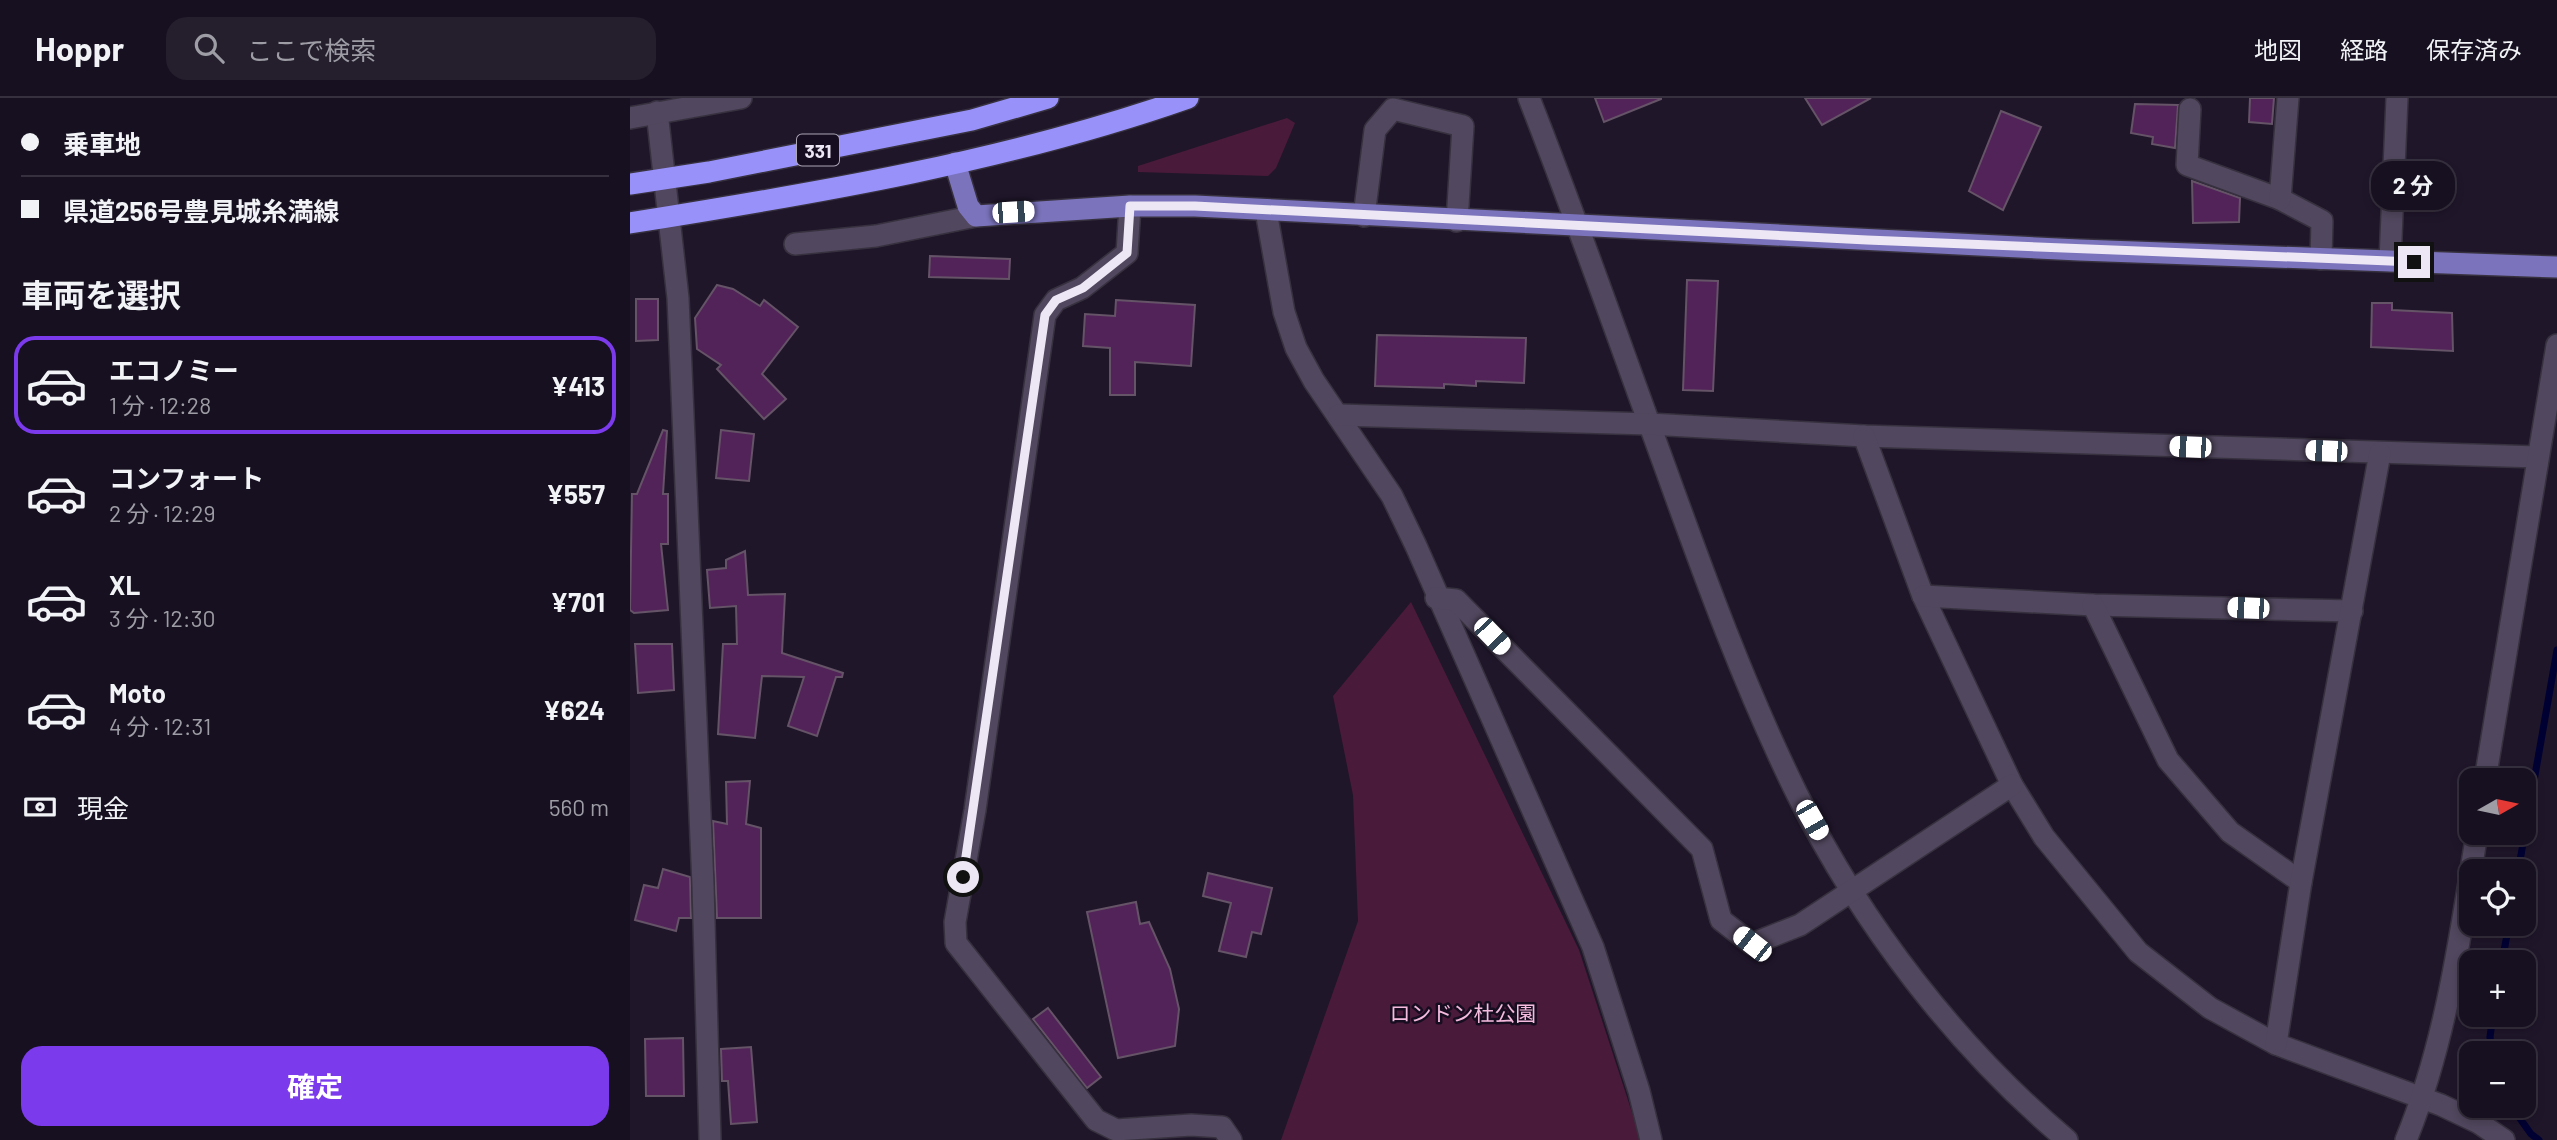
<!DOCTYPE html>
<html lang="ja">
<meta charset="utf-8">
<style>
:root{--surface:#171020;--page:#241e2d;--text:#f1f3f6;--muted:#9e9da5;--line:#36303e;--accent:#7c3aed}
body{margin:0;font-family:Barlow,"Noto Sans JP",sans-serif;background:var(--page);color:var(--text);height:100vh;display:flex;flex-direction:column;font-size:26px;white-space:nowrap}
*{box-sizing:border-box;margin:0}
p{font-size:23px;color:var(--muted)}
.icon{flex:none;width:38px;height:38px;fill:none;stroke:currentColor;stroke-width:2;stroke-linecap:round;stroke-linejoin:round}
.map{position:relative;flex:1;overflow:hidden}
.side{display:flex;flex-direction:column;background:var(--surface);width:630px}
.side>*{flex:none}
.top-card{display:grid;align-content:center;height:154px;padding:0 21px;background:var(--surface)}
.needle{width:46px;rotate:81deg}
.controls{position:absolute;left:1829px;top:670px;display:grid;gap:14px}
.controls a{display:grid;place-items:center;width:77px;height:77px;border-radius:14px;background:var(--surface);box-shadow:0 4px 10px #0003,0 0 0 2px var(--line);font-size:35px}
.end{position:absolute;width:32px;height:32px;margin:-16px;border:9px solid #ede7f5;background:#111;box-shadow:0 0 0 4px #111}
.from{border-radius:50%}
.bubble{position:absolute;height:49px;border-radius:21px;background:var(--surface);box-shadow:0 4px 10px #0003,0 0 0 2px var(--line);font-size:23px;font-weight:700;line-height:49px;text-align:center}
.car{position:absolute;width:21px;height:42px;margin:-21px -10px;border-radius:9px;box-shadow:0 0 5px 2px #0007;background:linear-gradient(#fff 24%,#345 0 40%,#fff 0 76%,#345 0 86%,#fff 0)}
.top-card b{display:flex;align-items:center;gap:24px;height:66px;font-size:26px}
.top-card b+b{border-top:2px solid var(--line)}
.top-card i{width:18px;height:18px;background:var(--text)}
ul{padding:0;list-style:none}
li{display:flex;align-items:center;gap:21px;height:98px;margin:0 14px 10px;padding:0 7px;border:4px solid transparent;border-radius:21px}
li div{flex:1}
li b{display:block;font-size:26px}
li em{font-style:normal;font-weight:700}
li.on{border-color:var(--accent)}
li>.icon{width:63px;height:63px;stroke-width:1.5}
h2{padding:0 21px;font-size:32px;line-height:84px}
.pay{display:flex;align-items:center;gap:18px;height:77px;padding:0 21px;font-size:26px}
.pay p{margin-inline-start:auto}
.cta{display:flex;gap:14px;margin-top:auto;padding:14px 21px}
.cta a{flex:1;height:80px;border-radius:21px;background:var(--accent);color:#fff;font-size:28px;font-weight:700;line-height:80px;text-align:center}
header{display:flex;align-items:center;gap:42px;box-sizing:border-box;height:98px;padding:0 35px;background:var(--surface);border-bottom:2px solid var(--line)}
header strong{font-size:33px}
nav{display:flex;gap:38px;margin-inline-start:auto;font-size:24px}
.search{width:490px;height:63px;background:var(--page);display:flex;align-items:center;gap:18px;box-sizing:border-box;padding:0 24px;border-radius:21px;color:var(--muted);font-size:26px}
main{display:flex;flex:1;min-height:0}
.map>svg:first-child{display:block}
.green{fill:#4a1a3a}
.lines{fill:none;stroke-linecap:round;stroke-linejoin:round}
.stream{stroke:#010033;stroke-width:7}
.building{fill:#522358;stroke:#655367;stroke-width:2}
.minor-casing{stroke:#37313f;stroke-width:24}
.major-casing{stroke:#37313f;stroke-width:24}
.highway-casing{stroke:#37313f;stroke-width:24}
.minor{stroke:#51475e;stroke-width:21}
.major{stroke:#7b73bb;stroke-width:21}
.highway{stroke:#9791f9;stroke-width:21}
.route{stroke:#ede7f5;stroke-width:9}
.labels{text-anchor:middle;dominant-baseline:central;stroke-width:5;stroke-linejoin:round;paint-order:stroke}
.shield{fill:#160d20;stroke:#aca6b5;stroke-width:2}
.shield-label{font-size:19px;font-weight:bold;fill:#ede7f5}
.park-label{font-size:21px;fill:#f5bbde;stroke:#160d20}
</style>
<header>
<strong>Hoppr</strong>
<div class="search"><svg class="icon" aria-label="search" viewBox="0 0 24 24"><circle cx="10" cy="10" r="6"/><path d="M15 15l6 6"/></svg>ここで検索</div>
<nav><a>地図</a><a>経路</a><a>保存済み</a></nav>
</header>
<main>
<section class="side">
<div class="top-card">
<b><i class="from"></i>乗車地</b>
<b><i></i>県道256号豊見城糸満線</b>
</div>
<h2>車両を選択</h2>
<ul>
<li class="on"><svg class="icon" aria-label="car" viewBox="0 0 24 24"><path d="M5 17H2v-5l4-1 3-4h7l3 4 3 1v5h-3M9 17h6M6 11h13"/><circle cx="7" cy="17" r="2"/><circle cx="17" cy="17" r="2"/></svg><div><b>エコノミー</b><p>1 分 · 12:28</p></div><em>¥413</em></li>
<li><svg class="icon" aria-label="car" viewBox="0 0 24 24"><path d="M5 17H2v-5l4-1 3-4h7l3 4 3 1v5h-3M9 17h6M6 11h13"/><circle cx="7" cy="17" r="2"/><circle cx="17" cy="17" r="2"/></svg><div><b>コンフォート</b><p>2 分 · 12:29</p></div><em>¥557</em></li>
<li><svg class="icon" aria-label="car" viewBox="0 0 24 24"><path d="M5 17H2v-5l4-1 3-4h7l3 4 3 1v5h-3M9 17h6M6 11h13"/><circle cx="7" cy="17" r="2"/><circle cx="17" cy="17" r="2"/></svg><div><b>XL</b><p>3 分 · 12:30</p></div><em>¥701</em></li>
<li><svg class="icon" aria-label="car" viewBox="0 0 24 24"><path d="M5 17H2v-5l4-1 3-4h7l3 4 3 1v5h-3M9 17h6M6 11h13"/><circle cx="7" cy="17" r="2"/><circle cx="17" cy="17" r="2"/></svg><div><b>Moto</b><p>4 分 · 12:31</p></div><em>¥624</em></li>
</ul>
<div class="pay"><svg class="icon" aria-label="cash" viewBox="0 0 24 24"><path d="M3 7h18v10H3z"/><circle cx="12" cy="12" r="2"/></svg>現金<p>560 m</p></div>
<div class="cta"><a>確定</a></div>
</section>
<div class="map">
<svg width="1927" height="1042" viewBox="0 0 1927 1042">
<rect width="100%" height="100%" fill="#1f162a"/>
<g class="green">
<polygon points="657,20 665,25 646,70 638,78 508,74 508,68"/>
<polygon points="781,504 949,852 1011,1042 651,1042 728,823 723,697 703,598"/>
</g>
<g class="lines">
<g class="stream">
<polyline points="1888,774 1927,552"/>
<polyline points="1872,864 1879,826"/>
<polyline points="1862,956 1860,939 1863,917"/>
<polyline points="1881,1008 1901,1036 1909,1042"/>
</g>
</g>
<g class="building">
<polygon points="965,0 1031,0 1031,1 974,24"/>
<polygon points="1175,0 1241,0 1192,27"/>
<polygon points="1620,0 1644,0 1642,26 1619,24"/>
<polygon points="1505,6 1548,7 1545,50 1522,46 1523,39 1501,35"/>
<polygon points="1371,13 1411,29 1373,112 1339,93"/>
<polygon points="1562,83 1610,100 1609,124 1563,125"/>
<polygon points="300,158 380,161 379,181 299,179"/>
<polygon points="1057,182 1088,183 1083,293 1053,292"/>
<polygon points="87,187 103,191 130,208 134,202 168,229 132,276 156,301 134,321 87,271 91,267 67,251 65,220"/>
<polygon points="6,201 28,201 28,242 6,243"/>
<polygon points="486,202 565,207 561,268 505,264 505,297 480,297 480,250 453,248 455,216 485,218"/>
<polygon points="1742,205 1762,205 1762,212 1822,215 1823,253 1741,249"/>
<polygon points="747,237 896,240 894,285 846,283 846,288 814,286 814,290 745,288"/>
<polygon points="33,332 37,333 33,396 38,396 38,446 31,446 38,512 4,515 0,512 2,396 7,396"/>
<polygon points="91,332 124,336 119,383 86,380"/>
<polygon points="115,453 118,497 155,496 152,555 213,575 212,579 206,579 187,638 158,628 174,579 132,578 125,640 88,636 93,546 107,546 106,508 80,510 77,472 96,470 96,462"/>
<polygon points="5,546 42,546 44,592 8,595"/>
<polygon points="120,683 116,726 131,730 131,820 87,820 83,723 97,726 96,684"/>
<polygon points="33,771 60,779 61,820 49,820 46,833 5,822 14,787 28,790"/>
<polygon points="578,775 642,790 631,836 622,834 616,859 589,853 601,805 573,798"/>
<polygon points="506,804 510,826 519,824 540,871 549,911 545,948 488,960 457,814"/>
<polygon points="418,910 471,979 457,990 403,921"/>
<polygon points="53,940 54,998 16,998 15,941"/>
<polygon points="121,949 127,1024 101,1026 98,983 92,983 91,951"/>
</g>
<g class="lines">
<defs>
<g id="minor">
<path d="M 899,0 C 947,122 990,246 1035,369 C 1075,480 1115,590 1167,696 C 1232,826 1326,949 1437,1042"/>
<polyline points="1560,11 1557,67 1650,101 1692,123 1691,161"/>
<polyline points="27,14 48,200 73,787 80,1042"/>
<polyline points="0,20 111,0"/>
<polyline points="1650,101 1658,0"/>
<polyline points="500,108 497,155 452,190 426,202 415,217 345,712 325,824 326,845 466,1022 486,1032 561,1027 592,1029 601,1042"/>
<polyline points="636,113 654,214 666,250 684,283 762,398 786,448 963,849 1009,993 1021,1042"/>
<polyline points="734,118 745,32 763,11 833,28 827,123"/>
<polyline points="165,146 246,138 346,118"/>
<polyline points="1760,163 1767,0"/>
<polyline points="709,317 1019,326 1234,338 1908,359"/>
<polyline points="1234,338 1293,498 1382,687 1414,739 1508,854 1580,910 1646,946 1811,1007 1849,1025 1874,1042"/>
<polyline points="1293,498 1463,507 1722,513"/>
<polyline points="806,500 826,502 1072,751 1091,822 1122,846 1170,827 1382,687"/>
<polyline points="1463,507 1538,662 1600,734 1671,784"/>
<polyline points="1855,682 1927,247"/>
<polyline points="1646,946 1671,784 1750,355"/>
<path d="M 1776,1042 C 1816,944 1830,839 1847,735"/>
</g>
<polyline id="major" points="325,65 338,108 346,118 500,108 565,108 1449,152 1927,169"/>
<g id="highway">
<polyline points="0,86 79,74 342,22 418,0"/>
<path d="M 0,125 C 188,95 378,63 558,0"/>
</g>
</defs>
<use href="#minor" class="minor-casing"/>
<use href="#major" class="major-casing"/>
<use href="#highway" class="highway-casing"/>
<use href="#minor" class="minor"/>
<use href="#major" class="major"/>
<use href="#highway" class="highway"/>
</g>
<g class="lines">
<polyline class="route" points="333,779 415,217 426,202 453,190 497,155 500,108 565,108 1237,142 1784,164"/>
</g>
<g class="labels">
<rect class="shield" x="167" y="36.5" width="42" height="31" rx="5"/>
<g class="shield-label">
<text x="188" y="52">331</text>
</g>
<g class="park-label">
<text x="833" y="914">ロンドン杜公園</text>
</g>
</g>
</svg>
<div class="controls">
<a><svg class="needle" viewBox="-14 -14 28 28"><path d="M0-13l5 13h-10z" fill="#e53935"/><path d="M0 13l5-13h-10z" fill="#9e9da5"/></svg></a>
<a><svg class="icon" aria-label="locate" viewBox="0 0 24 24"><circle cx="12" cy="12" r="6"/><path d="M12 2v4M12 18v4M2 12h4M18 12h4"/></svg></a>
<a>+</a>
<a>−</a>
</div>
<i class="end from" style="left:333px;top:779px"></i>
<i class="end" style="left:1784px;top:164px"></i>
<div class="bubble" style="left:1741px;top:63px;width:84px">2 分</div>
<i class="car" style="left:383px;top:114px;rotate:86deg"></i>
<i class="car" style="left:1560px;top:349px;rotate:272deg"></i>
<i class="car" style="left:1696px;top:353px;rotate:272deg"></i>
<i class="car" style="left:1618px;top:510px;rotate:272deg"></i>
<i class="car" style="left:862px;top:538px;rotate:136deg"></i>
<i class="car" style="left:1182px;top:722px;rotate:150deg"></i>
<i class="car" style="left:1122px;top:846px;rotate:308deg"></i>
</div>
</main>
